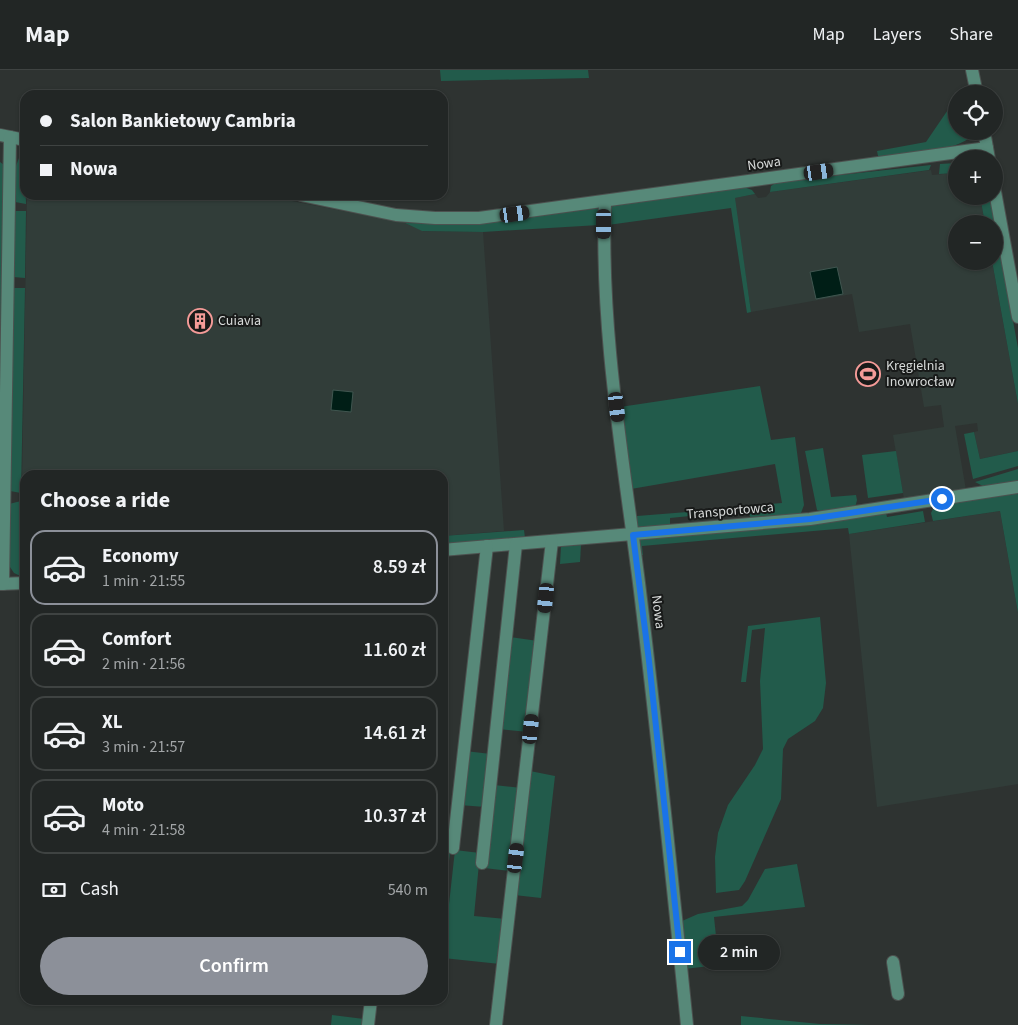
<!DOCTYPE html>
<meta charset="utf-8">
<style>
:root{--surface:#222625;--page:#2a2e2d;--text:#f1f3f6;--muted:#a2a5a7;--line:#3f4342;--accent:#8c9099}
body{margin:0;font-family:"Source Sans 3",sans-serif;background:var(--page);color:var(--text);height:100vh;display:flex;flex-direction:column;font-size:19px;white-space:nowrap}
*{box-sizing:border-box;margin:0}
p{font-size:16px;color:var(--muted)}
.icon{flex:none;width:28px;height:28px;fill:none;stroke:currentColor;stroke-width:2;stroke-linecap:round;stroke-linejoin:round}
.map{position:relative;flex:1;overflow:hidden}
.sheet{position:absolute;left:20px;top:400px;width:428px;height:535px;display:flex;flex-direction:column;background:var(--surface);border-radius:15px;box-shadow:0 1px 4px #0004,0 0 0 1px var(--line)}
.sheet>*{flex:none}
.guide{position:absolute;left:20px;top:20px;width:428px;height:110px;border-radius:15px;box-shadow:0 1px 4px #0004,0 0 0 1px var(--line);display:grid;align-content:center;height:110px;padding:0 20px;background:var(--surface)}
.tools{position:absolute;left:948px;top:15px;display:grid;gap:10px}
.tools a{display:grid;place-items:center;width:55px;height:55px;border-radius:50%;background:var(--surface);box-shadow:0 1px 4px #0004,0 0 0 1px var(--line);font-size:25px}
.end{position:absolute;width:22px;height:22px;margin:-11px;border:6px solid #1a73e8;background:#fff;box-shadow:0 0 0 2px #fff}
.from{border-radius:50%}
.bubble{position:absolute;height:35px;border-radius:18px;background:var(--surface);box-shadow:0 1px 4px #0004,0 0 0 1px var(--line);font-size:16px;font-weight:600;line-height:35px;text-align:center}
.car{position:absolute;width:15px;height:30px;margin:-15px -8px;border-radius:6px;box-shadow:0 0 4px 1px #0007;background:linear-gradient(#222 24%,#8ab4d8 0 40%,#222 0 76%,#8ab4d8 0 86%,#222 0)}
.guide b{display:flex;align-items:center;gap:18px;height:48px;font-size:19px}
.guide b+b{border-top:1px solid var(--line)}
.guide i{width:12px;height:12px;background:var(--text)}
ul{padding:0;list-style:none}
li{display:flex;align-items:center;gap:15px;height:75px;margin:0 10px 8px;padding:0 10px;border:2px solid var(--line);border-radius:15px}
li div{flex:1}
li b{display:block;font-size:19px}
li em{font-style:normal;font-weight:600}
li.selected{border-color:var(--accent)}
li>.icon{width:45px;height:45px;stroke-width:1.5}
h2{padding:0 20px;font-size:22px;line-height:60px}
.pay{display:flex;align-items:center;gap:12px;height:55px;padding:0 20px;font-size:19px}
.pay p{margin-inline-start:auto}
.action{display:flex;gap:10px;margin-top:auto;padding:10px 20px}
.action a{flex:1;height:58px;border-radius:30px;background:var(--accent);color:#fff;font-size:20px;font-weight:600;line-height:58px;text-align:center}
header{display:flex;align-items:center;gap:30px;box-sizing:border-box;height:70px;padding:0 25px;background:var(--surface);border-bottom:1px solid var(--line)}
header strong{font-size:24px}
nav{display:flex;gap:28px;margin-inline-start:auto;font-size:18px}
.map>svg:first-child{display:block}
.built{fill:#313d39}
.green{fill:#225b4b}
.water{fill:#001e16;stroke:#405650}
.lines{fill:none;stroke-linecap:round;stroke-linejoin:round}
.minor-casing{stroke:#4c514f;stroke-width:14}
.minor{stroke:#578979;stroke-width:12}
.route{stroke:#1a73e8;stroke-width:6}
.labels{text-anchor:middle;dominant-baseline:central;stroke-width:4;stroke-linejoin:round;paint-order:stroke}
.street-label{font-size:14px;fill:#d7dad9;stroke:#181a19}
.poi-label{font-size:14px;fill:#d7dad9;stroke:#181a19;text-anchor:start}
</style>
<header>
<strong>Map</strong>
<nav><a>Map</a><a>Layers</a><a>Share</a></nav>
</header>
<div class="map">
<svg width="1018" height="955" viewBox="0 0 1018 955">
<rect width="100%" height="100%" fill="#2e3331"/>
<g class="built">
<polygon points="931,100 932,105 956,103 956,126 980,126 985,154 956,154 956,191 992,191 1018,334 1018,381 980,389 974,362 978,361 977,353 955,356 966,420 904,429 893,365 944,357 941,335 924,337 910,254 859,262 852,224 751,242 734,128 755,124 758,128 766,127 770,122"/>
<polygon points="27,125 261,125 405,153 423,161 483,162 504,461 443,466 442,405 25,405 25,475 21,471"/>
<polygon points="1000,441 1018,543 1018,714 877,737 849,464"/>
</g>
<g class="green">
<polygon points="440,0 588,0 589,8 441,11"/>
<path d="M 956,28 L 956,61 L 975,61 C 967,81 903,85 882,88 L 878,86 L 877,81 L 926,72 Z"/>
<polygon points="22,80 25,81 26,134 15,132 16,96"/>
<polygon points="0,92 4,95 0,394"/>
<polygon points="956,93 956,103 939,104 940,94"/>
<polygon points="931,95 929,100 770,122 771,116 777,112"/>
<polygon points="744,117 752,120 755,124 735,128 751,242 747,243 731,138 608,155 607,137"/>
<polygon points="980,126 990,126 1018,278 1018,334 992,191 994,191 994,154 985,154"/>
<polygon points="600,138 599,155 483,162 422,161 405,153 480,154"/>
<polygon points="15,141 26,141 25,208 13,207"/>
<polygon points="13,218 25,218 21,423 10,421"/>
<polygon points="760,316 771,370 795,367 804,435 801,443 796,446 751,450 747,436 782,433 775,394 631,419 620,337"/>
<polygon points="974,362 980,389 1018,381 1018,396 973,409 964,364"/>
<polygon points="823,378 831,427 856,425 857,430 855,438 821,441 817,440 805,381"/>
<polygon points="896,381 903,423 868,428 862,385"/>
<polygon points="1018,399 1018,412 985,417 975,412"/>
<polygon points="1018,422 1018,543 1000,441 933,451 931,443 935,435"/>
<polygon points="21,431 21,471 25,475 25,508 14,503 8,494 9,434"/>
<polygon points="700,441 700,445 670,448 670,457 637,459 635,444 637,446"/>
<polygon points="923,441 925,452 849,464 848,458 642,476 643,485 638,485 640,469 886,443 887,447"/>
<polygon points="524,460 525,468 443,475 443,466"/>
<polygon points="581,475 580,492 560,494 561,476"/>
<polygon points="820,547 826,613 823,638 815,651 788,669 783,679 781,729 745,811 739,820 716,823 715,787 718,763 728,735 755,695 763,679 760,611 765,558 752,560 746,612 741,612 748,556"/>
<polygon points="510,567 538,571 528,662 499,659"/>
<polygon points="465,681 491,684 485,737 459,735"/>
<polygon points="530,701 555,706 541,828 514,825"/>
<polygon points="494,715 522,718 511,801 484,798"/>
<polygon points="670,731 682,851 698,844 742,836 748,830 765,799 797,794 805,837 714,847 719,895 684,899"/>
<polygon points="455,780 480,783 474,846 506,849 500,894 443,888"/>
<polygon points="443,782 450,783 443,838"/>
<polygon points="332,945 364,949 363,955 331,955"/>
<polygon points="741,946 820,954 871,955 741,955"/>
</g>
<g class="water">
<polygon points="837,197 843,224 816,229 810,202"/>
<polygon points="333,320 353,322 351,342 331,340"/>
</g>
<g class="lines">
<defs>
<g id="minor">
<polyline points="972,0 977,24"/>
<polyline points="984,61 989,89"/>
<polyline points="0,65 25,70"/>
<polyline points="994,116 1018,247"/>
<polyline points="301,125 396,145 435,148 479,148 987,78"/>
<path d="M 605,132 C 600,259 623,387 639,513 C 657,660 672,807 687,955"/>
<polyline points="442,480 810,449 1018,417"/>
<polyline points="0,514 25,513"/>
<polyline points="3,514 10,67"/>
<polyline points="453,778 487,476"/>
<polyline points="482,793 516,474"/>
<polyline points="893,892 898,924"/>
<polyline points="368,955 371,930"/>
<polyline points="496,955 552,471"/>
</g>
</defs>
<use href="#minor" class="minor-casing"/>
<use href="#minor" class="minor"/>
</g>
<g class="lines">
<polyline class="route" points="680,882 649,591 633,465 810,449 942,429"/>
</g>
<defs>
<symbol id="building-ring" viewBox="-11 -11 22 22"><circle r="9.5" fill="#181a19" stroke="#f59b98" stroke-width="1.5"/><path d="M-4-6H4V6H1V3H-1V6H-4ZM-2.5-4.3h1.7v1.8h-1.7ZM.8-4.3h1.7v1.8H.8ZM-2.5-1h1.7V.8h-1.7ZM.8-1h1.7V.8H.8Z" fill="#f59b98"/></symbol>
<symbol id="stadium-ring" viewBox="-11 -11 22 22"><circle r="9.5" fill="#181a19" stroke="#f59b98" stroke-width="1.5"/><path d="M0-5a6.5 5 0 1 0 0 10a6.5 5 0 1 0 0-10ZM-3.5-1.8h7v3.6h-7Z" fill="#f59b98"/></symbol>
</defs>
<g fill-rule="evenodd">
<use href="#building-ring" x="186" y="237" width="28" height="28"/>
<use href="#stadium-ring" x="854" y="290" width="28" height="28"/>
</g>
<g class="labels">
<g class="street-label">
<text transform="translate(764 94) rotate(-8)">Nowa</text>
<text transform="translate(730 441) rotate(-5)">Transportowca</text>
<text transform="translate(658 542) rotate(83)">Nowa</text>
</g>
<g class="poi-label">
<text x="218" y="251">Cuiavia</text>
<text x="886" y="296">Kręgielnia<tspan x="886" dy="16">Inowrocław</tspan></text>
</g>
</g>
</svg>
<div class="tools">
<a><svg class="icon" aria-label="locate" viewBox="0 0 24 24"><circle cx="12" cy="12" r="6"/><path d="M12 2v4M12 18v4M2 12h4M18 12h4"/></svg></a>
<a>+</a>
<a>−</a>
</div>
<i class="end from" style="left:942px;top:429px"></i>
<i class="end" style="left:680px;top:882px"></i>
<div class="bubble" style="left:698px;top:865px;width:82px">2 min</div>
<i class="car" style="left:819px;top:102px;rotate:82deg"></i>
<i class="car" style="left:515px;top:144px;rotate:82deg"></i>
<i class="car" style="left:604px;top:154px;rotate:180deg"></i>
<i class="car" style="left:617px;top:337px;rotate:173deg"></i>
<i class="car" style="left:546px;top:528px;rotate:186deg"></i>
<i class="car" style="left:531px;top:659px;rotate:6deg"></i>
<i class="car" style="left:516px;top:788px;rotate:7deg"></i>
<div class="guide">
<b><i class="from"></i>Salon Bankietowy Cambria</b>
<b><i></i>Nowa</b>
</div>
<section class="sheet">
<h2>Choose a ride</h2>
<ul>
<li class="selected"><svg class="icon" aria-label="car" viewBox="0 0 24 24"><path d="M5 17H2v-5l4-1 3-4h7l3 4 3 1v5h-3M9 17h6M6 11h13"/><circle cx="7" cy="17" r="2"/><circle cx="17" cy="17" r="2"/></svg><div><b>Economy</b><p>1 min · 21:55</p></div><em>8.59 zł</em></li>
<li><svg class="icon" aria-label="car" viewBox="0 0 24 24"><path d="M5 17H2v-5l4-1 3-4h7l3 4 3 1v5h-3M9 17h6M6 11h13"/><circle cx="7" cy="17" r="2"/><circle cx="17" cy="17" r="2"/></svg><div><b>Comfort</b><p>2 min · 21:56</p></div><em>11.60 zł</em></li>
<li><svg class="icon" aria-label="car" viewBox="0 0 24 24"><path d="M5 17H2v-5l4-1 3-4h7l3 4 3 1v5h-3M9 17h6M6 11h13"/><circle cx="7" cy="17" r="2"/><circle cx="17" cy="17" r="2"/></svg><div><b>XL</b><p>3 min · 21:57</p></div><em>14.61 zł</em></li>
<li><svg class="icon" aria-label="car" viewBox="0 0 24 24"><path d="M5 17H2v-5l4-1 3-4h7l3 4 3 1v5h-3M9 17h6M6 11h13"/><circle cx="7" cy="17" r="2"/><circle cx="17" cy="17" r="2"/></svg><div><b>Moto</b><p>4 min · 21:58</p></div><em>10.37 zł</em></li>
</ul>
<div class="pay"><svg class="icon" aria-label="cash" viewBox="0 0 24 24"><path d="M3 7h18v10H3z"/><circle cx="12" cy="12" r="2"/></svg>Cash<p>540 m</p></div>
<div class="action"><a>Confirm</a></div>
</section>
</div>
